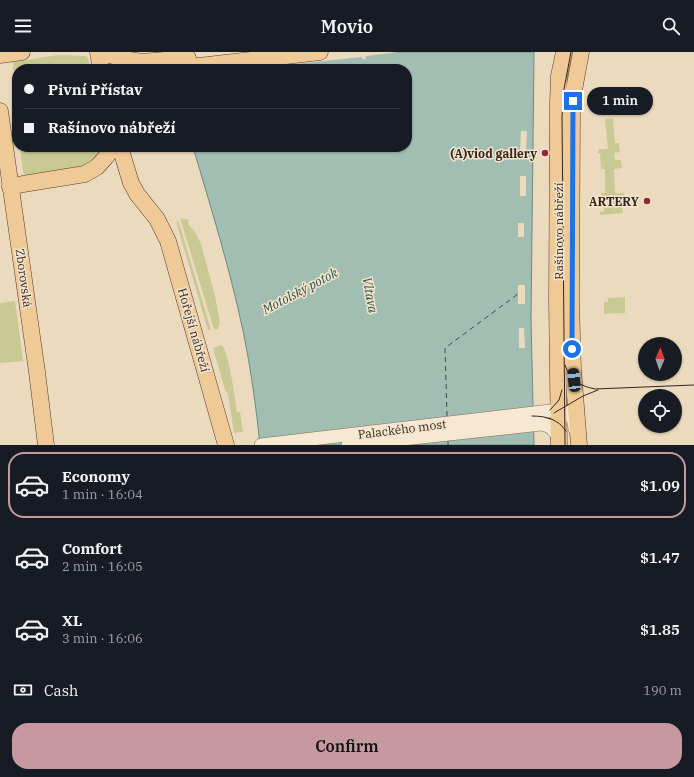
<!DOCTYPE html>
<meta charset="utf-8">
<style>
:root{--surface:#171b24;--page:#20242c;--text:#f1f3f6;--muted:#9ea1a6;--line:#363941;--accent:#c699a0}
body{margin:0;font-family:"IBM Plex Serif",serif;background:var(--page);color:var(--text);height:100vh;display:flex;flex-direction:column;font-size:15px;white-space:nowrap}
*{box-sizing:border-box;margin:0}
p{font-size:13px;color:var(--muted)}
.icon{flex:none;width:22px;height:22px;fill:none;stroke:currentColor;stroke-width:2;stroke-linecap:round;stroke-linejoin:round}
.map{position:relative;height:393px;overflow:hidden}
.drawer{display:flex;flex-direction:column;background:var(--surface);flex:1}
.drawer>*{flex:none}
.guide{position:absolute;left:12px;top:12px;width:400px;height:88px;border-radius:16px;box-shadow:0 1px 3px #0004;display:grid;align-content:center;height:88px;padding:0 12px;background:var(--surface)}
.needle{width:26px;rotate:2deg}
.buttons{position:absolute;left:638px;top:285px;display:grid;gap:8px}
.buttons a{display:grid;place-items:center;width:44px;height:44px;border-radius:50%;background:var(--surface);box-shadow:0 1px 3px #0004;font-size:20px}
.end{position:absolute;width:18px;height:18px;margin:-9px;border:5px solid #1a73e8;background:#fff;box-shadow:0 0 0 2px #fff}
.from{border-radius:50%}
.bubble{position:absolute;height:28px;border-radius:14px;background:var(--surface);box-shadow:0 1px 3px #0004;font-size:13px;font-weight:600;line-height:28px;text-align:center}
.car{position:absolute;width:12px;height:24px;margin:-12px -6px;border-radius:5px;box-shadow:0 0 3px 1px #0007;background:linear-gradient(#222 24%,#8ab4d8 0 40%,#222 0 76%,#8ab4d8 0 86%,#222 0)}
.guide b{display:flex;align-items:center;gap:14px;height:38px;font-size:15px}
.guide b+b{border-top:1px solid var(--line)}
.guide i{width:10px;height:10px;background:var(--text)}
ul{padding:7px 0 0;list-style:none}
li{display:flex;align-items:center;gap:12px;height:66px;margin:0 8px 6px;padding:0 4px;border:2px solid transparent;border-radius:16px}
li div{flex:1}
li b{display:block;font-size:15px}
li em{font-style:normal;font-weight:600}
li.active{border-color:var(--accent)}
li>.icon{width:36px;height:36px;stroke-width:1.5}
.pay{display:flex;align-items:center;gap:10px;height:44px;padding:0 12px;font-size:15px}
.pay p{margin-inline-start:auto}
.cta{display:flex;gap:8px;margin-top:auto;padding:8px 12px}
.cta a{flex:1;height:46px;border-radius:16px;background:var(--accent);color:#111;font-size:16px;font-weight:600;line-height:46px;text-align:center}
header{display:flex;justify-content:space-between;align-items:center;height:52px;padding:0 12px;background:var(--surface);font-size:18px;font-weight:600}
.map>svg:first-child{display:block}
.green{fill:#c9c994}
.water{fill:#a2beb3;stroke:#6a8b7f}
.pier{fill:#ecdabf}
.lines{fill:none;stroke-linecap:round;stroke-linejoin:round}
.ferry{stroke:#2c534c;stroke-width:1;stroke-dasharray:5 4;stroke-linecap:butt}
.minor-casing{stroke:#846b58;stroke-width:14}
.major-casing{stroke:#513a2d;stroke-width:17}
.minor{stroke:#f7e8d2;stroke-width:13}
.major{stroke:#efca97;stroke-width:16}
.tram{stroke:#34251c;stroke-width:1}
.route{stroke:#1a73e8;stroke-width:5}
.poi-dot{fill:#912a36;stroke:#f4e5ce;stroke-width:1.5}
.labels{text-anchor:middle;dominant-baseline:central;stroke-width:3;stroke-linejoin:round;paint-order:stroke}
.poi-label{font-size:12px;font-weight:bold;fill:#34251c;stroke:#f4e5ce;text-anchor:end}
.street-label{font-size:12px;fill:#34251c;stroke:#f4e5ce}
.water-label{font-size:13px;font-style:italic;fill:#2c534c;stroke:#f4e5ce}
</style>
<header><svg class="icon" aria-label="menu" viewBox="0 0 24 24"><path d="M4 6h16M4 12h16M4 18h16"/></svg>Movio<svg class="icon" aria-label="search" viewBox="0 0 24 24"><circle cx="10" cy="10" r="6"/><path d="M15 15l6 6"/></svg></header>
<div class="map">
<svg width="694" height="393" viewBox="0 0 694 393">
<rect width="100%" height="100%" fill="#ecdabf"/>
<g class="green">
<polygon points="58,3 86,4 88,6 91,17 17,17 17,59 13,10"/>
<polygon points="613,66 615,91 619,91 620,100 614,101 615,108 621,108 622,116 614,117 615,141 624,141 625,152 622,152 623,161 600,163 600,160 604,159 604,154 613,153 613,146 601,146 601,141 605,141 605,117 601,117 600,102 598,101 599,97 608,97 605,67"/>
<polygon points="20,95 107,95 87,115 26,125 23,120"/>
<polygon points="180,166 189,168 188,172 195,180 201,192 215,244 220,271 218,277 214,277"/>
<polygon points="177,167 180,174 211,278 208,278 177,173"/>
<polygon points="625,245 625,261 604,262 604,250 608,250 608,246"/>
<polygon points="15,249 23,309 0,311 0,251"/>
<path d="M 222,293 C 229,302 235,346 237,360 L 240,360 L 243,380 L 234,381 L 228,342 L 225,338 L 213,296 Z"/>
</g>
<path class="water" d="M 164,0 L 534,0 L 531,268 L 534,393 L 260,393 C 256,355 251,317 243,279 C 230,217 211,156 193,95 L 407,95 L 407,17 L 169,17 Z"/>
<g class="pier">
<polygon points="162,0 398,0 366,4 366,6 364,8 361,5 296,12 294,16 290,12 258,17 167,17"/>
<polygon points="521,79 527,79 526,99 520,98"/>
<rect x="520" y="124" width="6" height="20"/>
<rect x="518" y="171" width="6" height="14"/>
<rect x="518" y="233" width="7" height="19"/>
<polygon points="519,276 524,276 525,296 519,296"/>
</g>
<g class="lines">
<g class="ferry">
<polyline points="447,364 445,296 518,242"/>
<polyline points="448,388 448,393"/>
</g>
<defs>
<g id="minor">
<path d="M 261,393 L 550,359 C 565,358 574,360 575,377"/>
<path d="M 348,393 L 541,372 C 551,373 555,379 559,387"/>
</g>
<g id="major">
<polyline points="98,0 101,17"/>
<polyline points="100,0 124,7 142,10 188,6"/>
<polyline points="0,3 22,0"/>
<polyline points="173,17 320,0"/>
<polyline points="0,59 37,320 46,393"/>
<polyline points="120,95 131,131 137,142 157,167 168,189 226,393"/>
<polyline points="10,135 23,132 85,122 97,115 106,105 113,95"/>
<polyline points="559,393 557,250 558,51 559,24 564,0"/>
<polyline points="579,393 573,318 571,251 572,59 574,38 581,0"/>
</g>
</defs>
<use href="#minor" class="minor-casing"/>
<use href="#major" class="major-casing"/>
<use href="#minor" class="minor"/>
<use href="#major" class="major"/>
<g class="tram">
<path d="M 565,313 C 570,328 580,334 595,337 L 694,333"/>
<polyline points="550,358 559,348 562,338"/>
<polyline points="554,361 583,344 598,338"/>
<path d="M 532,364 C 546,364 558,367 566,379"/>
<polyline points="565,393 562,64 564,37 571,0"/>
</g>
</g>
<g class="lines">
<polyline class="route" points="572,297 573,49"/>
</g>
<g class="poi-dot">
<circle cx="545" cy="101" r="4"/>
<circle cx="647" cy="149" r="4"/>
</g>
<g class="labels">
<g class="poi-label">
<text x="537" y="101">(A)viod gallery</text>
<text x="639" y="149">ARTERY</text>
</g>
<g class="street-label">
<text transform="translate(558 179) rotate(-90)">Rašínovo nábřeží</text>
<text transform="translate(24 226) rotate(82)">Zborovská</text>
<text transform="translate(194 278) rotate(74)">Hořejší nábřeží</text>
<text transform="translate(402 377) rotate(-7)">Palackého most</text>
</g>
<g class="water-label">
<text transform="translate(300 239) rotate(-28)">Motolský potok</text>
<text transform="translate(370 243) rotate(79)">Vltava</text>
</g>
</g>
</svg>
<div class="buttons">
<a><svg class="needle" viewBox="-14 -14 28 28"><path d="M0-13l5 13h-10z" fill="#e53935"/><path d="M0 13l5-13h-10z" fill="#9ea1a6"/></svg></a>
<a><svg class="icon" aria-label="locate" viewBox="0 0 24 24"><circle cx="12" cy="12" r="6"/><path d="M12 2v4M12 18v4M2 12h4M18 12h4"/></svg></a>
</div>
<i class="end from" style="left:572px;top:297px"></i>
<i class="end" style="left:573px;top:49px"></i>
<div class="bubble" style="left:587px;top:35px;width:66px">1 min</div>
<i class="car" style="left:574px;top:328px;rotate:354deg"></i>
<div class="guide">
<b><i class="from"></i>Pivní Přístav</b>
<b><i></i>Rašínovo nábřeží</b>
</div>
</div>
<section class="drawer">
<ul>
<li class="active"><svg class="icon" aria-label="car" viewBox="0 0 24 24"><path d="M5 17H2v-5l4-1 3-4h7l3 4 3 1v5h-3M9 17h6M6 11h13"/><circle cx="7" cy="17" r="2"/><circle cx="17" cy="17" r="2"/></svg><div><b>Economy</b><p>1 min · 16:04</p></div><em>$1.09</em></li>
<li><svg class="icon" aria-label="car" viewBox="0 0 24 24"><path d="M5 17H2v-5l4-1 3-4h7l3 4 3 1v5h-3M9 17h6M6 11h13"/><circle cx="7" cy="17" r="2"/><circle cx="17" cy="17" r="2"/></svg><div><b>Comfort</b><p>2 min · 16:05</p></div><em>$1.47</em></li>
<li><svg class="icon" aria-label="car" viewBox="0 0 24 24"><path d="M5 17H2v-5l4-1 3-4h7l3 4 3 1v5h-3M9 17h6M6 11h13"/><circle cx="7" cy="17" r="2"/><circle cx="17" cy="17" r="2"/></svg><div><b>XL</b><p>3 min · 16:06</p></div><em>$1.85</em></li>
</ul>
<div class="pay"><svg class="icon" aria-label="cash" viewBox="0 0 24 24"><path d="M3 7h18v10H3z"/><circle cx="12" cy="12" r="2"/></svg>Cash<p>190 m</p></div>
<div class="cta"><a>Confirm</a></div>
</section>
